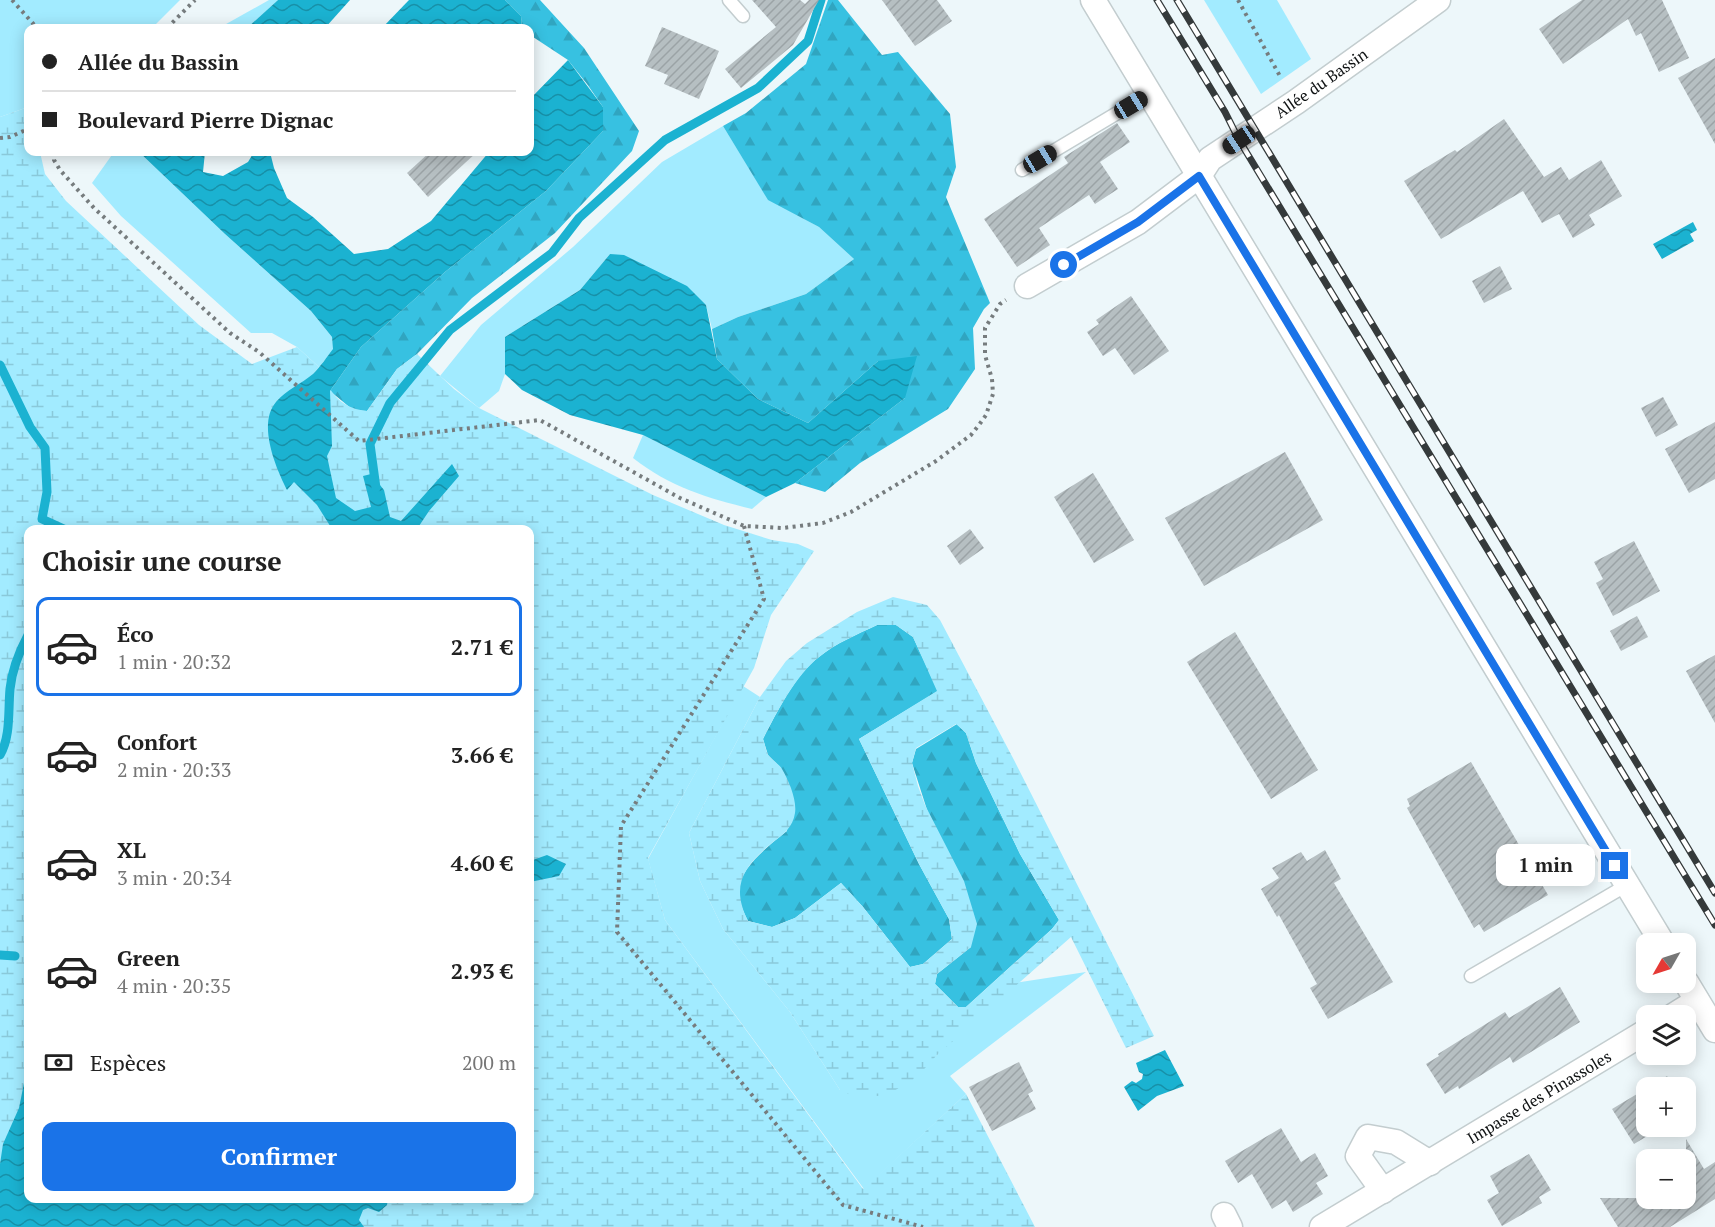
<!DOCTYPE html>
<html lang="fr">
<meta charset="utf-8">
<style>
:root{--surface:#fff;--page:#f2f2f2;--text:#222;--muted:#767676;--line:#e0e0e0;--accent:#1a73e8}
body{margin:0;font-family:"PT Serif",serif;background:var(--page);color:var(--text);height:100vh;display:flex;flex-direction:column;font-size:22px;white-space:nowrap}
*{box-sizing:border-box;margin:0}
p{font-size:20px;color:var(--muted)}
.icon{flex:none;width:33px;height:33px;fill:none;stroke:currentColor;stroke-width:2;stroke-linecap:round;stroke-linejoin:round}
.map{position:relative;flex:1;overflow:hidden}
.sheet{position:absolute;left:24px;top:525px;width:510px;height:678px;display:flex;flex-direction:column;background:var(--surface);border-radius:12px;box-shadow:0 3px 15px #0003}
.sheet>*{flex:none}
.hud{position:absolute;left:24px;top:24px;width:510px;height:132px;border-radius:12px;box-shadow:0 3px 15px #0003;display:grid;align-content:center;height:132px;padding:0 18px;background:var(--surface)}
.needle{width:39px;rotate:231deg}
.tools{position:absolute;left:1636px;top:933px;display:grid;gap:12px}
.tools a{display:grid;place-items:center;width:60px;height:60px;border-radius:12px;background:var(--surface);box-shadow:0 3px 15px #0003;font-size:30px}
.end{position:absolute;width:27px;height:27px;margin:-14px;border:8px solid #1a73e8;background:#fff;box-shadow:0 0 0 3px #fff}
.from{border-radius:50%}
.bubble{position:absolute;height:42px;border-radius:12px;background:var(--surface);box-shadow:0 3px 15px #0003;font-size:20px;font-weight:800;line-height:42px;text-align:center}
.car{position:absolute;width:18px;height:36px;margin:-18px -9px;border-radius:8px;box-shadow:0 0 4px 2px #0007;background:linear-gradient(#222 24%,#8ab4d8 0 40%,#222 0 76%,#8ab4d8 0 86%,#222 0)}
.hud b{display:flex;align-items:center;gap:21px;height:57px;font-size:22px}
.hud b+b{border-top:2px solid var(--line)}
.hud i{width:15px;height:15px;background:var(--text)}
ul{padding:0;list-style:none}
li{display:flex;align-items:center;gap:18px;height:99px;margin:0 12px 9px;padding:0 6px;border:3px solid transparent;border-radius:12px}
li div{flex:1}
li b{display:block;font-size:22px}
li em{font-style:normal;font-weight:800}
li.on{border-color:var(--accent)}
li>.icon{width:54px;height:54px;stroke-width:1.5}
h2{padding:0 18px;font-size:27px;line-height:72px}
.pay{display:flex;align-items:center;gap:15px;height:66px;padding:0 18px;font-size:22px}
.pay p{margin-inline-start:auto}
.button{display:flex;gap:12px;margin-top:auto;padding:12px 18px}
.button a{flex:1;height:69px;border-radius:12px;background:var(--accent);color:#fff;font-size:24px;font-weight:800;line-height:69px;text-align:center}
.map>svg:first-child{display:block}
.green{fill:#a2ebff}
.forest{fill:url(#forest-firs)}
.wetland{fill:url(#wetland-marsh);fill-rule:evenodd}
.water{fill:url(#water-waves)}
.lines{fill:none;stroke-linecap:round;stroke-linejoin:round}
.stream{stroke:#1bb2d1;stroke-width:9}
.building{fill:url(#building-hatch)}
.lane-casing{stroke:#c3cdcf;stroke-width:15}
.street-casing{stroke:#c3cdcf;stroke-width:27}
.path{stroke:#767c7e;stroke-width:4;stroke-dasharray:3 4.5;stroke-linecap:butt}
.lane{stroke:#fff;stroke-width:12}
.street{stroke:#fff;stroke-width:24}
.rail-casing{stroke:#353a3b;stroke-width:7}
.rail{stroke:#fff;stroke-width:4.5;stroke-dasharray:14;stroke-linecap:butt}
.route{stroke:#1a73e8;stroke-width:8}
.labels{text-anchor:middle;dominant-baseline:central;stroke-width:4.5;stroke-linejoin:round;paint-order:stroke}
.street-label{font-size:16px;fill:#101314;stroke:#fff}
</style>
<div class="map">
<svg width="1715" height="1227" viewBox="0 0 1715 1227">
<defs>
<pattern id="forest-firs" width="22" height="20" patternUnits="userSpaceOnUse" patternTransform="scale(1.5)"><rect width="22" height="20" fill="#37c1e1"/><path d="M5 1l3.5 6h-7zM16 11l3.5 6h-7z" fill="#30a5c0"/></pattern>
<pattern id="wetland-marsh" width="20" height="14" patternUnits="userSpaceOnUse" patternTransform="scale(1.5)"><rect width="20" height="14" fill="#a2ebff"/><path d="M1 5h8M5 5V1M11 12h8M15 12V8" fill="none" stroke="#8ac9da"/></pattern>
<pattern id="water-waves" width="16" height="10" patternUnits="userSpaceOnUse" patternTransform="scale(1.5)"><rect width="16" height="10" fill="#1bb2d1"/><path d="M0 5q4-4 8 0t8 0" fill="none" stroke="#1790a8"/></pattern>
<pattern id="building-hatch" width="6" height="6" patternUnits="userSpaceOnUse" patternTransform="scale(1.5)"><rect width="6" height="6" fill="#b6bfc2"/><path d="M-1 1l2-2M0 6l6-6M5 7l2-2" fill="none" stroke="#9ba3a6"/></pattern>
</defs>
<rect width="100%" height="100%" fill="#edf7fa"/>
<g class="green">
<polygon points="0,0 180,0 152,28 28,28 28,107 0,117"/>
<polygon points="269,0 278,0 247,28 219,28"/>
<polygon points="1204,0 1277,0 1311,59 1261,94"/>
<polygon points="723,126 768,199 819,227 854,259 806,294 738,317 712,329 706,305 610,254 580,290 505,337 505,374 499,391 479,408 440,376 481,325 573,247 662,162"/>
<polygon points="114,152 139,152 225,234 311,311 332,337 334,349 319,367 297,347 272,333 251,333 121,216 92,183"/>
<path d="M 643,435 L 766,497 L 752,509 C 707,498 670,487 633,458 Z"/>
<polygon points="743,686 760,697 689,833 700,881 723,929 790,1012 840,1090 936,1056 1002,985 1086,972 950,1076 966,1094 864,1189 665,920 648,859"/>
</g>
<g class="forest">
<polygon points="505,0 540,0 584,48 639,131 632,151 555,233 472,298 417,354 397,369 367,411 353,410 330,391 361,347 445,272 546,191 603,131 603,107 587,84 568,60 530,35 530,28 522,28 521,16"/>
<polygon points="828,0 838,0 882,55 898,52 950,114 956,167 946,197 990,303 984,309 973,328 975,369 948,409 860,463 825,492 795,483 905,398 878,361 808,423 758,399 717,359 712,329 738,317 806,294 854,259 819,227 768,200 723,126 746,113 806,64"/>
<path d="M 877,625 L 896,625 L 913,637 L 938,691 L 859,739 L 919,864 L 949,919 L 952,939 L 923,964 L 910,967 L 863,907 L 841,883 L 795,918 L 772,927 L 748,921 C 743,911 738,901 739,889 C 740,867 772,843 787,831 L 781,768 L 768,755 L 763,739 C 777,712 795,675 819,657 C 836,643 858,634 877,625 Z"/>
<polygon points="957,724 966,733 976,763 1020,854 1059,920 1052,929 966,1007 958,1007 935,984 937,974 971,947 912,763 916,749"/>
</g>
<g class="wetland">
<path d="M 28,107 L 28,152 L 40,152 L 45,174 L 66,201 L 199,325 L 252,364 L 297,347 L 319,367 L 313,374 L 325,379 C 333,398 346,409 367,411 L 397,369 L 417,354 L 454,389 L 479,408 L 653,495 L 724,525 L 772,540 L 798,544 L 814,551 L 771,615 L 754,668 L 648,858 L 665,920 L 863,1189 L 966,1094 L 1035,1227 L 0,1227 L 0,117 ZM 28,530 L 530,530 L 530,1198 L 28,1198 Z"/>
<path d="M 893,597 L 927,605 L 940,620 L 1014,760 L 1154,1036 L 1126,1048 L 1071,937 L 936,1056 L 916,1078 L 887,1095 L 857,1098 L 840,1090 L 790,1012 L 723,929 L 700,881 L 689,833 L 760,697 L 786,661 L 807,643 L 857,612 ZM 877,625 L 896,625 L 913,637 L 937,691 L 859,739 L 919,864 L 949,919 L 952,939 L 923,964 L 910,967 L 863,907 L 841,883 L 795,918 L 772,927 L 748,921 C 730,885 744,866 773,842 C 783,835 793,827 795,813 C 797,800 789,781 782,769 C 779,764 773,761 769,756 C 766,752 765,744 763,739 C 776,713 796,675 819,657 C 836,643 858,634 877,625 ZM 956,724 L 966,733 L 976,763 L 1020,854 L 1059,920 L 1052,929 L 966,1007 L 958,1007 L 935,984 L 937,974 L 971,947 L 977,924 L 964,881 L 925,805 L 918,786 L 912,763 L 916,748 Z"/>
</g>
<g class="water">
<polygon points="278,0 350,0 325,28 247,28"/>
<polygon points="409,0 505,0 521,16 522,28 382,28"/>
<path d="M 568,60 L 603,107 L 603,131 L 546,191 L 445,272 L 361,347 L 330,391 L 332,446 L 327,456 L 336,498 L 355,511 L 371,507 L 363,476 L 371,474 L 384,490 L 390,517 L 401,521 L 452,464 L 459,476 L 429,511 L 417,529 L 332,529 L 317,505 L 294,482 L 287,490 C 276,468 257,424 276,402 C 286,390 301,384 313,374 C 320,367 327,357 333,349 L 332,337 L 311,311 L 225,234 L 139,152 L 205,152 L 203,172 L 223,176 L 248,162 L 254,152 L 270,152 L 274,168 L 287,198 L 313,217 L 354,254 L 388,249 L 431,221 L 489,152 L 530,152 L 530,99 Z"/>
<polygon points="1693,222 1697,230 1690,234 1694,241 1662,259 1653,244"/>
<polygon points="610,254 624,255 687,286 706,305 717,359 758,399 808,423 878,361 917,356 905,398 795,483 766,497 643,435 570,415 522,390 505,374 505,337 580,290"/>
<polygon points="547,855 566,864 559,876 530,882 530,861"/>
<polygon points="1165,1050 1184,1086 1157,1096 1138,1111 1124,1087 1132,1081 1136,1083 1142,1079 1143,1074 1139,1072 1136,1063"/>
<polygon points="28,1069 28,1198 388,1199 387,1205 379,1212 368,1208 363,1210 359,1220 364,1227 0,1227 0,1164 3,1144 19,1108 26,1073"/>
</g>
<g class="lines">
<g class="stream">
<polyline points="0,365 30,427 45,448 47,492 42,519 66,530"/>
<polyline points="376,488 370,444 390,403 450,330 552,253 579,218 665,140 758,88 808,41 821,0"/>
<path d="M 0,755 C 11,736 8,710 10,689 C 12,669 19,652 28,635"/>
<polyline points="0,955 15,956"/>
</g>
</g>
<g class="building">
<polygon points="752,0 800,0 805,4 809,0 819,0 793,45 741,88 725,69 776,27"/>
<polygon points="882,0 937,0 952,21 915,46"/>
<polygon points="1582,0 1662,0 1689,58 1659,72 1641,33 1636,36 1628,19 1563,64 1539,29"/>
<polygon points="662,27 719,51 699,99 664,84 668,75 645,66"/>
<polygon points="1715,58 1715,144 1678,78"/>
<polygon points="1504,119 1544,177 1561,167 1569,180 1601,160 1622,196 1589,215 1595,225 1573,238 1559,214 1542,223 1523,191 1441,239 1404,181 1455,150 1457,152"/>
<polygon points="1117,123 1130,142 1100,162 1118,189 1095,204 1089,195 1039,228 1050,245 1017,267 984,219 1068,163 1064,157"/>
<polygon points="430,152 477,152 428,197 407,173"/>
<polygon points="1500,266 1512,289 1484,303 1472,281"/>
<polygon points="1131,296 1169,351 1134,375 1115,348 1103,356 1087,332 1099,324 1096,320"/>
<polygon points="1663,397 1678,425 1656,437 1641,408"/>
<polygon points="1715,422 1715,479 1689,493 1665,449"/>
<polygon points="1285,452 1323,520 1204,586 1165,518"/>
<polygon points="1093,473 1134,540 1094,563 1054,497"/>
<polygon points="970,529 984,548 960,565 947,546"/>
<polygon points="1634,541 1660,591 1613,616 1596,583 1603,579 1594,562"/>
<polygon points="1637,616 1648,637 1621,651 1610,631"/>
<polygon points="1235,632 1318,770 1271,799 1187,662"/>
<polygon points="1715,655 1715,723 1686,671"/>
<polygon points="1471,762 1548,895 1484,932 1479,924 1474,928 1407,808 1410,806 1407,799"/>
<polygon points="1325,850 1341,879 1334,883 1393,982 1328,1019 1310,988 1317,984 1279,915 1277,917 1261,889 1279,878 1272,868 1301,852 1307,861"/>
<polygon points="1560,987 1580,1022 1513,1063 1510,1057 1459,1089 1458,1086 1445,1094 1426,1064 1439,1056 1438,1054 1505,1012 1509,1018"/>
<polygon points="1019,1062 1033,1091 1028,1094 1036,1109 992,1131 969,1087"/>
<polygon points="1667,1076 1673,1088 1648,1088"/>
<polygon points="1647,1088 1647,1126 1664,1126 1634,1144 1612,1109"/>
<polygon points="1281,1128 1301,1162 1315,1153 1328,1176 1316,1183 1323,1194 1293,1212 1286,1200 1272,1209 1252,1174 1238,1183 1225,1161"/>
<polygon points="1686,1139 1704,1169 1715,1162 1715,1199 1670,1227 1618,1227 1600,1198 1686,1198"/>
<polygon points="1529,1154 1551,1190 1539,1197 1542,1203 1502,1226 1487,1200 1499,1193 1490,1176"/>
</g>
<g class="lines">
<defs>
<g id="lane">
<polyline points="729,0 743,16"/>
<polyline points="1022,170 1149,94"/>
<polyline points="1471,976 1627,885"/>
</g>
<g id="street">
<polyline points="1093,0 1663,944"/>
<polyline points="1027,286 1138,222 1199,176 1210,159 1296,102 1438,0"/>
<polyline points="1686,982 1715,1030"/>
<polyline points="1673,1016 1697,1001"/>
<polyline points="1383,1191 1358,1156 1368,1137 1396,1142 1430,1163"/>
<polyline points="1224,1215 1230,1227"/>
<polyline points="1322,1227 1647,1031"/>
</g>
</defs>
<use href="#lane" class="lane-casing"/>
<use href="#street" class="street-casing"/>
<g class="path">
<polyline points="12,0 37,28"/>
<polyline points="1238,0 1281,78"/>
<polyline points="167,28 195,0"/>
<polyline points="0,138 10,137 28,129"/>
<polyline points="54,152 54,160 60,170 94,208 230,333 259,352 359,441 540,420 680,498 744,526 783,528 823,523 851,512 936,461 971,435 979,425 986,415 993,394 992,379 985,355 985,328 1000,304 1006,300"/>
<polyline points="744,526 764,599 621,826 617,932 843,1205 923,1227"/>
</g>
<use href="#lane" class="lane"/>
<use href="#street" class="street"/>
<defs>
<g id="rail">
<polyline points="1157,0 1225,112 1239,140 1715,925"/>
<polyline points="1177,0 1715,893"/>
</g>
</defs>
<use href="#rail" class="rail-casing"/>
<use href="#rail" class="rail"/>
</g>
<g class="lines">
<polyline class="route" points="1064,265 1138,222 1199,176 1615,866"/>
</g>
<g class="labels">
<g class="street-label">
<text transform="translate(1321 83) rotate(-35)">Allée du Bassin</text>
<text transform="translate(1539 1097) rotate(-31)">Impasse des Pinassoles</text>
</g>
</g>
</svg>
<div class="tools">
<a><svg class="needle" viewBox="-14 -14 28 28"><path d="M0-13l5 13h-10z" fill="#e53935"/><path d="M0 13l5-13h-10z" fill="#767676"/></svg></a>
<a><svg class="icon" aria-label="layers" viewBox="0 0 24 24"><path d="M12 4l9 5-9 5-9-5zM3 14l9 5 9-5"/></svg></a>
<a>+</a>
<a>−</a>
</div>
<i class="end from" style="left:1064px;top:265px"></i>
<i class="end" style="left:1615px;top:866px"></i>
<div class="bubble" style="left:1496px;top:844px;width:99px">1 min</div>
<i class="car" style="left:1131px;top:105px;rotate:59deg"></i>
<i class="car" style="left:1239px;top:140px;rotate:236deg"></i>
<i class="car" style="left:1040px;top:159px;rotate:59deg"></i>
<div class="hud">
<b><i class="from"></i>Allée du Bassin</b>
<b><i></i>Boulevard Pierre Dignac</b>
</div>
<section class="sheet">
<h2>Choisir une course</h2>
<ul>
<li class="on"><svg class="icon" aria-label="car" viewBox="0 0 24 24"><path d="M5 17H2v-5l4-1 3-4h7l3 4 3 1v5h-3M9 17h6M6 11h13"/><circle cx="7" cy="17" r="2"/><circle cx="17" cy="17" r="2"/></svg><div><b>Éco</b><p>1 min · 20:32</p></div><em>2.71 €</em></li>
<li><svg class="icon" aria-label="car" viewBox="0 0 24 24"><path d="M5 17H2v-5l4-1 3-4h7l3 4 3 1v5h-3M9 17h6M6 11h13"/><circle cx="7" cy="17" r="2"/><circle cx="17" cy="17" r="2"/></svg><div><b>Confort</b><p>2 min · 20:33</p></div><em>3.66 €</em></li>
<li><svg class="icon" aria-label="car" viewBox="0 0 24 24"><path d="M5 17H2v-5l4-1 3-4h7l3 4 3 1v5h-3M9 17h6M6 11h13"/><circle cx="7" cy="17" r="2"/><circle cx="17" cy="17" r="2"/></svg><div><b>XL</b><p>3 min · 20:34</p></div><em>4.60 €</em></li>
<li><svg class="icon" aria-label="car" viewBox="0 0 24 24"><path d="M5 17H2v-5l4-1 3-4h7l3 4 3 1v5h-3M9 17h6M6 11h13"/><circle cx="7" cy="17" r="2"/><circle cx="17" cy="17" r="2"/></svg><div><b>Green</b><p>4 min · 20:35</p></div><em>2.93 €</em></li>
</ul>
<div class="pay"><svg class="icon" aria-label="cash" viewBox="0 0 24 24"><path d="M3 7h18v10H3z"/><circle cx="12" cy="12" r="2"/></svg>Espèces<p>200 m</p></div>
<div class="button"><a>Confirmer</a></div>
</section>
</div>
